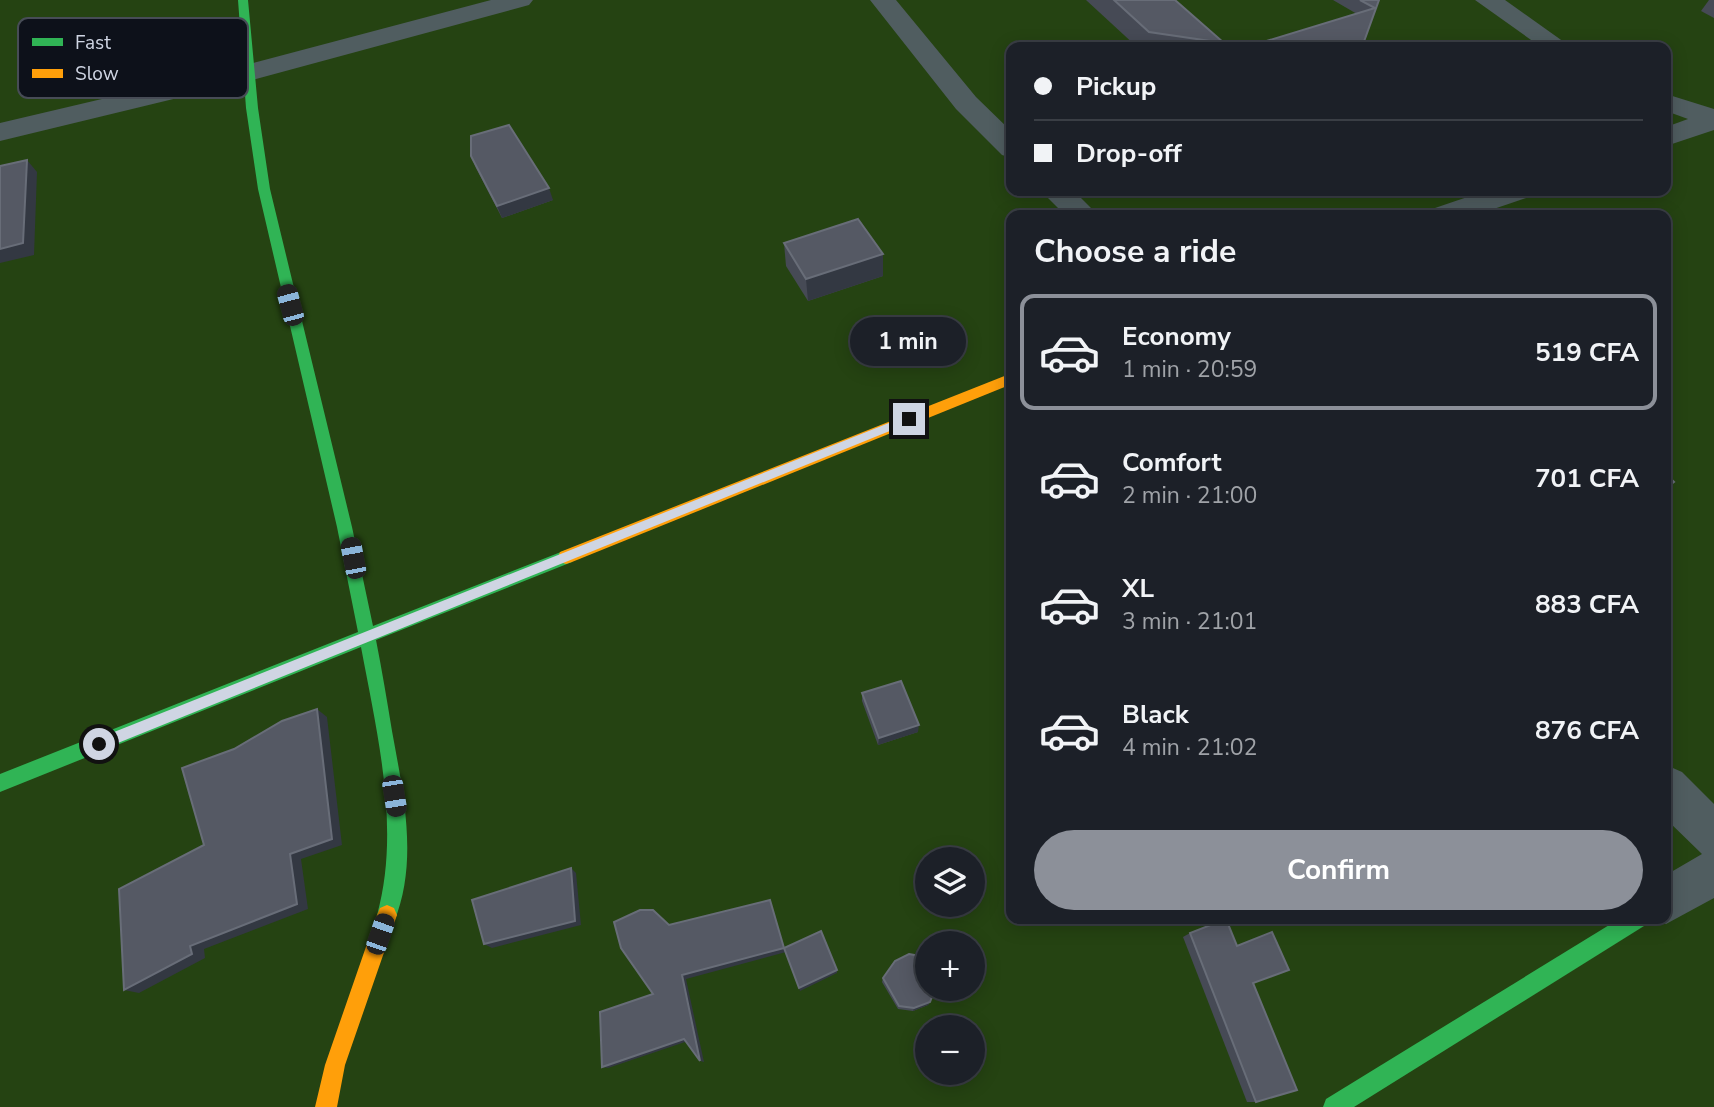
<!DOCTYPE html>
<meta charset="utf-8">
<style>
:root{--surface:#1c2028;--page:#252830;--text:#f1f3f6;--muted:#a0a3a8;--line:#3a3e45;--accent:#8c9099}
body{margin:0;font-family:"Nunito Sans",sans-serif;background:var(--page);color:var(--text);height:100vh;display:flex;flex-direction:column;font-size:26px;white-space:nowrap}
*{box-sizing:border-box;margin:0}
p{font-size:23px;color:var(--muted)}
.icon{flex:none;width:38px;height:38px;fill:none;stroke:currentColor;stroke-width:2;stroke-linecap:round;stroke-linejoin:round}
.map{position:relative;flex:1;overflow:hidden}
.drawer{position:absolute;left:1006px;top:210px;width:665px;height:714px;display:flex;flex-direction:column;background:var(--surface);border-radius:14px;box-shadow:0 4px 18px #0003,0 0 0 2px var(--line)}
.drawer>*{flex:none}
.top-card{position:absolute;left:1006px;top:42px;width:665px;height:154px;border-radius:14px;box-shadow:0 4px 18px #0003,0 0 0 2px var(--line);display:grid;align-content:center;height:154px;padding:0 28px;background:var(--surface)}
.buttons{position:absolute;left:915px;top:847px;display:grid;gap:14px}
.buttons a{display:grid;place-items:center;width:70px;height:70px;border-radius:50%;background:var(--surface);box-shadow:0 4px 18px #0003,0 0 0 2px var(--line);font-size:35px}
.end{position:absolute;width:32px;height:32px;margin:-16px;border:9px solid #cfd5e3;background:#111;box-shadow:0 0 0 4px #111}
.from{border-radius:50%}
.bubble{position:absolute;height:49px;border-radius:24px;background:var(--surface);box-shadow:0 4px 18px #0003,0 0 0 2px var(--line);font-size:23px;font-weight:700;line-height:49px;text-align:center}
.car{position:absolute;width:21px;height:42px;margin:-21px -10px;border-radius:9px;box-shadow:0 0 5px 2px #0007;background:linear-gradient(#222 24%,#8ab4d8 0 40%,#222 0 76%,#8ab4d8 0 86%,#222 0)}
.top-card b{display:flex;align-items:center;gap:24px;height:66px;font-size:26px}
.top-card b+b{border-top:2px solid var(--line)}
.top-card i{width:18px;height:18px;background:var(--text)}
ul{padding:0;list-style:none}
li{display:flex;align-items:center;gap:21px;height:116px;margin:0 14px 10px;padding:0 14px;border:4px solid transparent;border-radius:14px}
li div{flex:1}
li b{display:block;font-size:26px}
li em{font-style:normal;font-weight:700}
li.selected{border-color:var(--accent)}
li>.icon{width:63px;height:63px;stroke-width:1.5}
h2{padding:0 28px;font-size:32px;line-height:84px}
.button{display:flex;gap:14px;margin-top:auto;padding:14px 28px}
.button a{flex:1;height:80px;border-radius:42px;background:var(--accent);color:#fff;font-size:28px;font-weight:700;line-height:80px;text-align:center}
.map>svg:first-child{display:block}
.green{fill:#254312;fill-rule:evenodd}
.lines{fill:none;stroke-linecap:round;stroke-linejoin:round}
.street{fill:#505d60;fill-rule:evenodd}
.fast{fill:#30b455;fill-rule:evenodd}
.slow{fill:#ff9f0a;fill-rule:evenodd}
.wall{fill:#464a55}
.shaded-wall{fill:#333842}
.building{fill:#555964;stroke:#686d78;stroke-width:2}
.route{fill:#cfd5e3}
.key{fill:#0d111a;stroke:#474c56;stroke-width:2}
.key-label{font-size:19px;fill:#cfd5e3}
</style>
<div class="map">
<svg width="1714" height="1107" viewBox="0 0 1714 1107">
<rect width="100%" height="100%" fill="#252b36"/>
<path class="green" d="M 0,0 L 1714,0 L 1714,1107 L 0,1107 ZM 1012,47 L 1666,47 L 1666,191 L 1012,191 ZM 1012,215 L 1666,215 L 1666,919 L 1012,919 ZM 928,859 L 973,859 L 973,905 L 928,905 ZM 928,943 L 973,943 L 973,989 L 928,989 ZM 928,1027 L 973,1027 L 973,1073 L 928,1073 Z"/>
<g class="lines">
<g class="street">
<polygon points="491,0 533,0 529,5 256,79 0,141 0,123 242,66"/>
<polygon points="870,0 896,0 976,97 1012,132 1012,158 1002,155 956,109"/>
<polygon points="1475,0 1505,0 1571,47 1541,47"/>
<polygon points="1666,94 1714,109 1714,130 1666,146 1666,127 1688,119 1666,111"/>
<polygon points="1041,191 1074,191 1098,215 1065,215"/>
<polygon points="1485,191 1530,191 1526,198 1476,215 1431,215 1435,208"/>
<polygon points="1666,765 1682,772 1714,804 1714,898 1666,924 1652,919 1666,919 1666,875 1702,854 1666,819"/>
</g>
<g class="fast">
<path d="M 238,0 L 248,0 L 258,108 L 270,189 L 352,527 L 373,626 L 566,550 L 572,552 L 574,557 L 572,562 L 376,640 C 382,670 387,701 392,731 C 403,792 419,861 394,922 L 387,925 L 380,922 L 377,915 C 401,829 377,733 361,647 L 0,792 L 0,774 L 358,632 L 337,527 L 258,189 L 246,108 Z"/>
<polygon points="1619,919 1647,919 1644,926 1354,1107 1323,1107 1326,1099"/>
</g>
<g class="slow">
<polygon points="1012,373 1012,384 572,562 566,564 560,562 558,557 560,552"/>
<polygon points="387,905 394,908 397,915 345,1065 337,1107 315,1107 325,1065 377,915 380,908"/>
</g>
</g>
<g class="wall">
<polygon points="1086,0 1175,0 1224,43 1223,47 1137,47"/>
<polygon points="1333,0 1379,0 1362,47 1357,14"/>
<polygon points="1709,0 1714,0 1714,18 1701,11"/>
<polygon points="471,156 553,200 502,218 476,168"/>
<polygon points="784,243 883,276 808,301 786,266"/>
<polygon points="862,693 918,732 878,745 862,701"/>
<polygon points="1190,933 1253,983 1256,1102 1247,1102 1183,937"/>
<polygon points="883,978 930,1002 928,1005 913,1011 898,1009 882,982"/>
</g>
<g class="shaded-wall">
<polygon points="27,160 37,172 34,255 0,263 0,249"/>
<polygon points="549,188 553,200 502,218 497,206"/>
<polygon points="883,254 883,276 808,301 806,279"/>
<polygon points="317,709 327,717 342,845 301,859 308,909 204,949 205,958 139,993 124,990 190,946"/>
<polygon points="919,725 918,732 878,745 879,738"/>
<polygon points="571,868 576,873 581,925 492,948 484,944"/>
<polygon points="784,948 786,952 686,979 704,1062 700,1061 682,975"/>
<polygon points="837,970 837,973 800,991 799,988"/>
<polygon points="930,1002 928,1005 913,1011 914,1008"/>
<polygon points="684,1039 688,1041 608,1068 602,1067"/>
</g>
<g class="building">
<polygon points="1114,0 1175,0 1224,43 1149,32"/>
<polygon points="1360,0 1379,0 1362,47 1247,47 1375,8"/>
<polygon points="509,125 549,188 497,206 471,156 471,136"/>
<polygon points="27,160 23,243 0,249 0,166"/>
<polygon points="858,219 883,254 806,279 784,243"/>
<polygon points="1666,474 1674,482 1666,488"/>
<polygon points="901,681 919,725 879,738 862,693"/>
<polygon points="317,709 332,839 290,854 297,904 190,946 192,954 124,990 119,889 204,845 182,768 234,749 282,721"/>
<polygon points="571,868 575,921 484,944 472,900"/>
<polygon points="770,900 784,948 682,975 700,1061 684,1039 602,1067 600,1012 653,994 621,948 614,922 640,910 653,910 669,925"/>
<polygon points="1226,919 1237,946 1272,932 1289,970 1253,983 1297,1090 1256,1102 1190,933"/>
<polygon points="821,931 837,970 799,988 784,948"/>
<polygon points="909,954 925,957 928,961 928,989 935,989 930,1002 914,1008 899,1006 883,978 895,961"/>
</g>
<polygon class="route" points="909,415 914,419 912,422 103,749 99,750 92,744 94,740"/>
<rect x="18" y="18" width="230" height="80" rx="10" class="key"/>
<rect x="32" y="38" width="31" height="8" fill="#30b455"/>
<rect x="32" y="69" width="31" height="9" fill="#ff9f0a"/>
<g class="key-label">
<text x="75" y="49">Fast</text>
<text x="75" y="80">Slow</text>
</g>
</svg>
<div class="buttons">
<a><svg class="icon" aria-label="layers" viewBox="0 0 24 24"><path d="M12 4l9 5-9 5-9-5zM3 14l9 5 9-5"/></svg></a>
<a>+</a>
<a>−</a>
</div>
<i class="end from" style="left:99px;top:744px"></i>
<i class="end" style="left:909px;top:419px"></i>
<div class="bubble" style="left:850px;top:317px;width:116px">1 min</div>
<i class="car" style="left:290px;top:305px;rotate:345deg"></i>
<i class="car" style="left:353px;top:558px;rotate:349deg"></i>
<i class="car" style="left:394px;top:796px;rotate:171deg"></i>
<i class="car" style="left:380px;top:934px;rotate:19deg"></i>
<div class="top-card">
<b><i class="from"></i>Pickup</b>
<b><i></i>Drop-off</b>
</div>
<section class="drawer">
<h2>Choose a ride</h2>
<ul>
<li class="selected"><svg class="icon" aria-label="car" viewBox="0 0 24 24"><path d="M5 17H2v-5l4-1 3-4h7l3 4 3 1v5h-3M9 17h6M6 11h13"/><circle cx="7" cy="17" r="2"/><circle cx="17" cy="17" r="2"/></svg><div><b>Economy</b><p>1 min · 20:59</p></div><em>519 CFA</em></li>
<li><svg class="icon" aria-label="car" viewBox="0 0 24 24"><path d="M5 17H2v-5l4-1 3-4h7l3 4 3 1v5h-3M9 17h6M6 11h13"/><circle cx="7" cy="17" r="2"/><circle cx="17" cy="17" r="2"/></svg><div><b>Comfort</b><p>2 min · 21:00</p></div><em>701 CFA</em></li>
<li><svg class="icon" aria-label="car" viewBox="0 0 24 24"><path d="M5 17H2v-5l4-1 3-4h7l3 4 3 1v5h-3M9 17h6M6 11h13"/><circle cx="7" cy="17" r="2"/><circle cx="17" cy="17" r="2"/></svg><div><b>XL</b><p>3 min · 21:01</p></div><em>883 CFA</em></li>
<li><svg class="icon" aria-label="car" viewBox="0 0 24 24"><path d="M5 17H2v-5l4-1 3-4h7l3 4 3 1v5h-3M9 17h6M6 11h13"/><circle cx="7" cy="17" r="2"/><circle cx="17" cy="17" r="2"/></svg><div><b>Black</b><p>4 min · 21:02</p></div><em>876 CFA</em></li>
</ul>
<div class="button"><a>Confirm</a></div>
</section>
</div>
